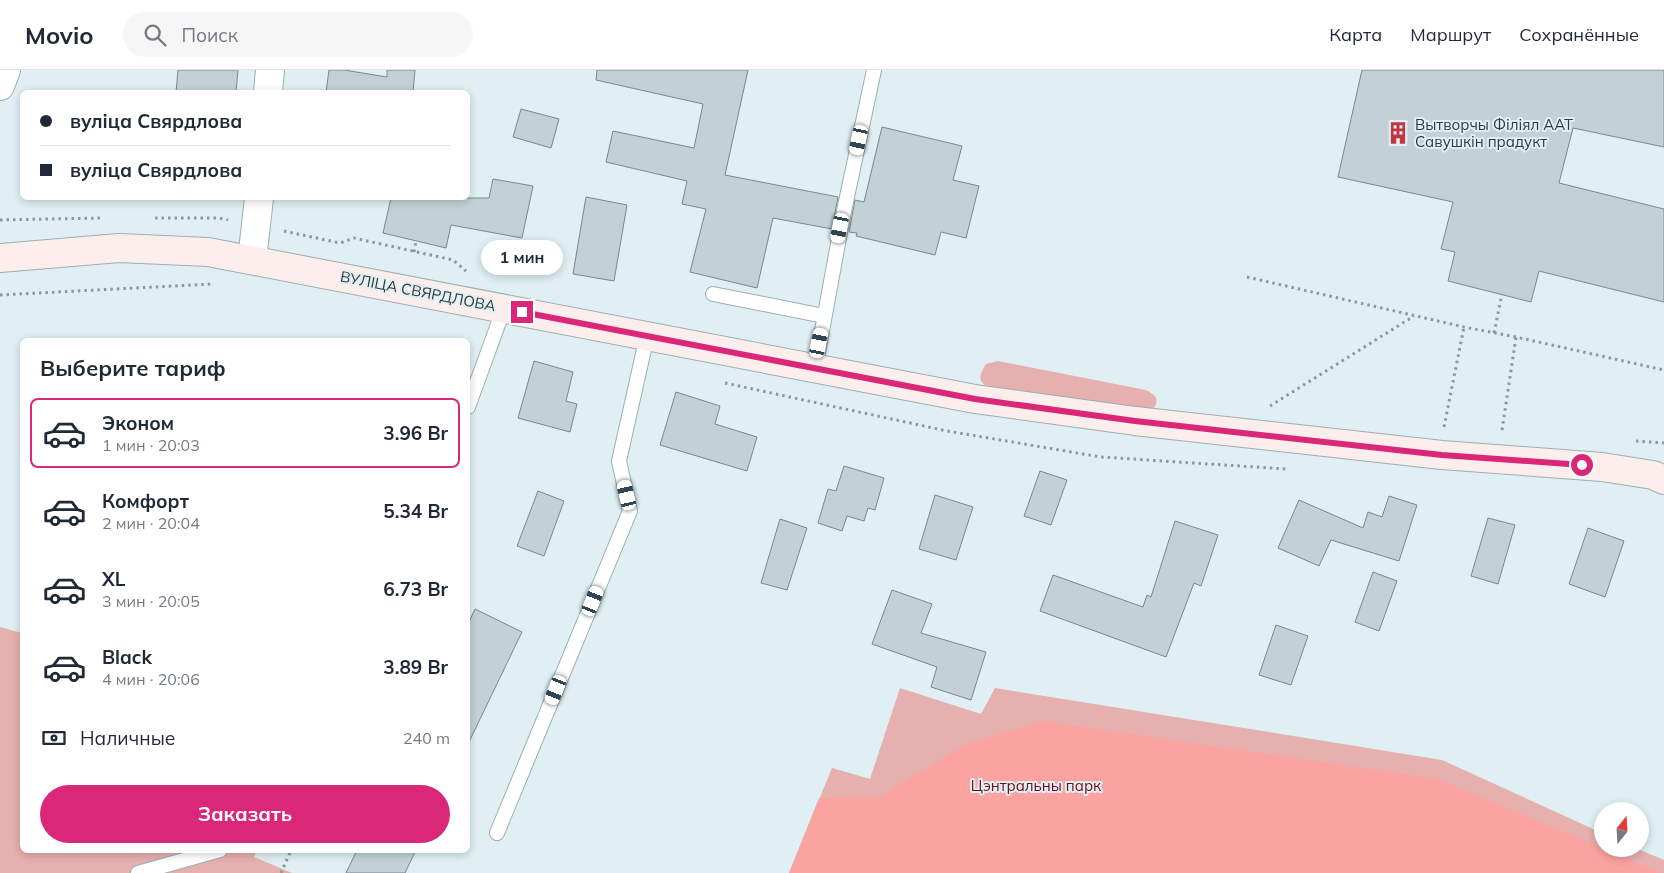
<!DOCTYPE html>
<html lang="ru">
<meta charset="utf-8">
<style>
:root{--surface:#fff;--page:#f6f6f7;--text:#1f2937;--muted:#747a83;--line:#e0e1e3;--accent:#db2777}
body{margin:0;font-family:Mulish,sans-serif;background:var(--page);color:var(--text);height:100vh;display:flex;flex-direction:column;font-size:19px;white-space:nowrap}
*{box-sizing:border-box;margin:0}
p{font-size:16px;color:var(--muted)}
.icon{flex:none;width:28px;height:28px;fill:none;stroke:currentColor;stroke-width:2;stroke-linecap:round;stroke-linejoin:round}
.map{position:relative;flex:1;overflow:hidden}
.drawer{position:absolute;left:20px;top:268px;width:450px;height:515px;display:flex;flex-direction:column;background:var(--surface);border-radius:8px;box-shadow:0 2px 8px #0003}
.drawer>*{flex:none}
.top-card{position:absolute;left:20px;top:20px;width:450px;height:110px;border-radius:8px;box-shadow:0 2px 8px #0003;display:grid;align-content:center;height:110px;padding:0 20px;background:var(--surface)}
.needle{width:32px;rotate:18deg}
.fabs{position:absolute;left:1594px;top:732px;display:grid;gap:10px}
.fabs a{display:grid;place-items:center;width:55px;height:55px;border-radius:50%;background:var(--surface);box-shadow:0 2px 8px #0003;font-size:25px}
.end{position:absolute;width:22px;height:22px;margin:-11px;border:6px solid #db2777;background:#fff;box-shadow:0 0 0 2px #fff}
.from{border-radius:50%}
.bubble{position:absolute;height:35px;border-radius:18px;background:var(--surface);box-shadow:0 2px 8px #0003;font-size:16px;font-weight:700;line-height:35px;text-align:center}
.car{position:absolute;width:15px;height:30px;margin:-15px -8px;border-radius:6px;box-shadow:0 0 4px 1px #0007;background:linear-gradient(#fff 24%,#345 0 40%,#fff 0 76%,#345 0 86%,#fff 0)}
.top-card b{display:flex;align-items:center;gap:18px;height:48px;font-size:19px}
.top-card b+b{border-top:1px solid var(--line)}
.top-card i{width:12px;height:12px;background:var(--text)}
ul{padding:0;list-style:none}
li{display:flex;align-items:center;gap:15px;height:70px;margin:0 10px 8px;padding:0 10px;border:2px solid transparent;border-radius:8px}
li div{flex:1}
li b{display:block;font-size:19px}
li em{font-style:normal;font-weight:700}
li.selected{border-color:var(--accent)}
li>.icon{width:45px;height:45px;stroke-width:1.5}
h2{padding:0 20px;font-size:22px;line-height:60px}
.pay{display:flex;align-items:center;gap:12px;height:55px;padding:0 20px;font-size:19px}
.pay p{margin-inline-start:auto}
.primary-button{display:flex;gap:10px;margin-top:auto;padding:10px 20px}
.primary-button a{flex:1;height:58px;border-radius:30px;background:var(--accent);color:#fff;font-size:20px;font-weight:700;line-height:58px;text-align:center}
header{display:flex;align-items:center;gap:30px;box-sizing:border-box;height:70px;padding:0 25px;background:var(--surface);border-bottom:1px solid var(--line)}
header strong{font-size:24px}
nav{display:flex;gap:28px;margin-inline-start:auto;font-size:18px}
.search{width:350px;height:45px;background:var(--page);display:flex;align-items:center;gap:12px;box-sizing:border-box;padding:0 18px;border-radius:28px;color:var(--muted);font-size:19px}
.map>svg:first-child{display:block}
.green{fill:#e6b0ae}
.forest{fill:#faa3a1}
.building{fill:#c1d1d5;stroke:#79888c}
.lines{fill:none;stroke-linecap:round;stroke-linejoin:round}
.service-casing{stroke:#9eaeb1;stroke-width:16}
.minor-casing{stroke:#9eaeb1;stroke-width:30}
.secondary-casing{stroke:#9eaeb1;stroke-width:30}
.path{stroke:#8d989b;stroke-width:3;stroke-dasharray:2.5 4;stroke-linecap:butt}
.service{stroke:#fff;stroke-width:14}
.minor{stroke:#fff;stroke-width:28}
.secondary{stroke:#fceeed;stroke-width:28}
.route{stroke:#db2777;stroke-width:6}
.labels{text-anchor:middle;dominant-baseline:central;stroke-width:4;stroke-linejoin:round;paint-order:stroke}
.poi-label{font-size:15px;fill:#33393b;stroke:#dfeff3;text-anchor:start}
.street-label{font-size:15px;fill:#33393b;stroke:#dfeff3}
.park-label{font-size:15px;fill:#710a19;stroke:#dfeff3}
</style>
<header>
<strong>Movio</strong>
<div class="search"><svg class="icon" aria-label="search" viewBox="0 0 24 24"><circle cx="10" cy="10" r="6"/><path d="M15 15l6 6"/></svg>Поиск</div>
<nav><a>Карта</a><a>Маршрут</a><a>Сохранённые</a></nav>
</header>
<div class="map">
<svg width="1664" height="803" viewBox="0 0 1664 803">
<rect width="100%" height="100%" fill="#dfeff3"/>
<g class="green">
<path d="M 998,291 L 1146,320 C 1157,326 1160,330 1152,341 L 995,321 C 980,314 976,309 986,294 Z"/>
<polygon points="0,557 22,563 22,780 257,780 254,787 292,803 0,803"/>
<polygon points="900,618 981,644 995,618 1442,690 1602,763 1602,779 1638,779 1664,790 1664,803 789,803 832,698 870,709"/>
</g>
<polygon class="forest" points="1043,651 1438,709 1661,803 789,803 819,728 879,727 965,675"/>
<g class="building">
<polygon points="178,0 238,0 236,22 176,22"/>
<polygon points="329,0 344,0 387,7 387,0 415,0 413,22 326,22"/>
<polygon points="597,0 748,0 725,105 838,127 832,159 773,148 757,218 690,202 706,139 682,134 687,111 606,92 613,61 694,78 703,34 596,10"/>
<polygon points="1362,0 1664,0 1664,77 1573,58 1559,113 1664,139 1664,232 1539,201 1531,232 1448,211 1455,182 1441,179 1453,132 1338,107"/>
<polygon points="521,39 559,49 551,78 513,67"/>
<polygon points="882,57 962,76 953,110 979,116 966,168 941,162 935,185 856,166 857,163 849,162 855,130 864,132"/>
<polygon points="493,109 533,116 522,168 451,155 446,178 383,163 391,128 489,128"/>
<polygon points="586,127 627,135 614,211 573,204"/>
<polygon points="534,291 573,302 566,331 577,334 570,362 518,348"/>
<polygon points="676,322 720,336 715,354 757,367 747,401 660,375"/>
<polygon points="844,396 884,408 875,440 868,438 864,451 847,446 842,461 818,453 828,419 836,421"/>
<polygon points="1040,401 1067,410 1051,455 1024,446"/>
<polygon points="538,421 564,431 544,486 517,476"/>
<polygon points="935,425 973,437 956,490 919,479"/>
<polygon points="1389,426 1417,435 1399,491 1331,470 1319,496 1278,478 1299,430 1363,458 1368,442 1382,447"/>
<polygon points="1488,448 1515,455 1498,514 1471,506"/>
<polygon points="780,449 807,458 787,520 761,513"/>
<polygon points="1175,451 1218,465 1201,516 1194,513 1166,587 1040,541 1053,505 1143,537 1147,525 1151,527"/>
<polygon points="1588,458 1624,471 1605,527 1569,514"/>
<polygon points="1373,502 1397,511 1379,561 1355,552"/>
<polygon points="892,520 932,534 921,563 986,582 971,630 931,617 937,597 872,574"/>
<polygon points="475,539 522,562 468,674 468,554"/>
<polygon points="1276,555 1308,566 1291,615 1259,605"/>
<polygon points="357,780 416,780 405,803 346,803"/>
</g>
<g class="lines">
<defs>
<g id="service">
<polyline points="713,224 824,246"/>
<polyline points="815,299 844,141 874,0"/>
<polyline points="468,337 504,238"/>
<polyline points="497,763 630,441 619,391 647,266"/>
<polyline points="138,803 220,780"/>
</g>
<g id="minor">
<polyline points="0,16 6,0"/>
<polyline points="268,22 270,0"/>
<polyline points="252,190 259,128"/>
</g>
<polyline id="secondary" points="0,188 119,178 208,182 975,329 1135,351 1442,385 1602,397 1653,405 1664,410"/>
</defs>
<use href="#service" class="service-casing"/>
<use href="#minor" class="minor-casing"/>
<use href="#secondary" class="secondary-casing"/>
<g class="path">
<polyline points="155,148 219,148 228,150"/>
<polyline points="0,150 101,148"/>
<polyline points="284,161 340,173 354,168 453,190 466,201"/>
<polyline points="414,182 416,171"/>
<polyline points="1247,207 1464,257 1516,267 1664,300"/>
<polyline points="0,225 212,214"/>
<polyline points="1494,263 1502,224"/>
<polyline points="725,313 947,361 1101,387 1286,399"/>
<polyline points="1270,336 1414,246"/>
<polyline points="1444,357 1464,257"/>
<polyline points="1502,360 1516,267"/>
<polyline points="1636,371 1664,373"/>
<polyline points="281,803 291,780"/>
</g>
<use href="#service" class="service"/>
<use href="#minor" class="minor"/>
<use href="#secondary" class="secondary"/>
</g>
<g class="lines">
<polyline class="route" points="522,242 975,329 1135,351 1442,385 1582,395"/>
</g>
<defs>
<symbol id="building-bare" viewBox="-9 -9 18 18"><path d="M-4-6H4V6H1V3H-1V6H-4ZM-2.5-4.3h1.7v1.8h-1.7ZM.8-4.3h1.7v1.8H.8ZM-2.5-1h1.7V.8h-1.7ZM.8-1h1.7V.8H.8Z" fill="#c53540" stroke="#dfeff3" stroke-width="2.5" paint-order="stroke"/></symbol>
</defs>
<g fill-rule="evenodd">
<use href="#building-bare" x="1382" y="47" width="32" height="32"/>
</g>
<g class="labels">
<g class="poi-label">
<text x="1415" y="54">Вытворчы Філіял ААТ<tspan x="1415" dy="17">Савушкін прадукт</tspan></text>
</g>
<g class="street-label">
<text transform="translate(418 221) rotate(11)">ВУЛІЦА СВЯРДЛОВА</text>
</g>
<g class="park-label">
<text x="1036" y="715">Цэнтральны парк</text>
</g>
</g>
</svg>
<div class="fabs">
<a><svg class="needle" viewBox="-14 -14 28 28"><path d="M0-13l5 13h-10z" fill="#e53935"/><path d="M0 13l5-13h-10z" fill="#747a83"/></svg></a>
</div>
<i class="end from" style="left:1582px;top:395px"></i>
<i class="end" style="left:522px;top:242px"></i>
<div class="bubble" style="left:481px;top:170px;width:82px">1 мин</div>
<i class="car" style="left:859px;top:70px;rotate:192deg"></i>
<i class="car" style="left:840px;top:158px;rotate:191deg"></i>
<i class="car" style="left:819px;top:273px;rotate:11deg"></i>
<i class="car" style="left:627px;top:425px;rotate:347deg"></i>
<i class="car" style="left:593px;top:531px;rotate:22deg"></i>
<i class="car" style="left:556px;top:620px;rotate:202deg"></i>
<div class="top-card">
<b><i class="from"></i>вуліца Свярдлова</b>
<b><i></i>вуліца Свярдлова</b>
</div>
<section class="drawer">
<h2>Выберите тариф</h2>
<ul>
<li class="selected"><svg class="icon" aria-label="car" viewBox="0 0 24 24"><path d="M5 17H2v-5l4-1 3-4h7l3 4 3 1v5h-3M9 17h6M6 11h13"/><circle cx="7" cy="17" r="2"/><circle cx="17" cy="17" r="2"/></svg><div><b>Эконом</b><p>1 мин · 20:03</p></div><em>3.96 Br</em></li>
<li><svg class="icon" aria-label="car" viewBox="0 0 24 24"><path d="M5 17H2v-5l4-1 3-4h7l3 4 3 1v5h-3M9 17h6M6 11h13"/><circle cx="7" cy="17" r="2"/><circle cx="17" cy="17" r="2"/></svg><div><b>Комфорт</b><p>2 мин · 20:04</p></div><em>5.34 Br</em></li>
<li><svg class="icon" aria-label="car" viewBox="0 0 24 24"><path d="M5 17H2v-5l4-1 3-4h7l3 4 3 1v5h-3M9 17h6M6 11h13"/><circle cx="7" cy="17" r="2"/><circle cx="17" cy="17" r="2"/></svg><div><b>XL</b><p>3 мин · 20:05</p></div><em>6.73 Br</em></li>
<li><svg class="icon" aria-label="car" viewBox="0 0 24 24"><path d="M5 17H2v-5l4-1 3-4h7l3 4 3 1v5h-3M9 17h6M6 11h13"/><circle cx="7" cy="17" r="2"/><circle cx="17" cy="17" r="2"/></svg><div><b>Black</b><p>4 мин · 20:06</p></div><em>3.89 Br</em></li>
</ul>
<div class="pay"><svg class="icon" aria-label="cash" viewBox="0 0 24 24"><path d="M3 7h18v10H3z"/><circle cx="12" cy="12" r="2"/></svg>Наличные<p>240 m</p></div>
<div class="primary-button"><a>Заказать</a></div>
</section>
</div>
